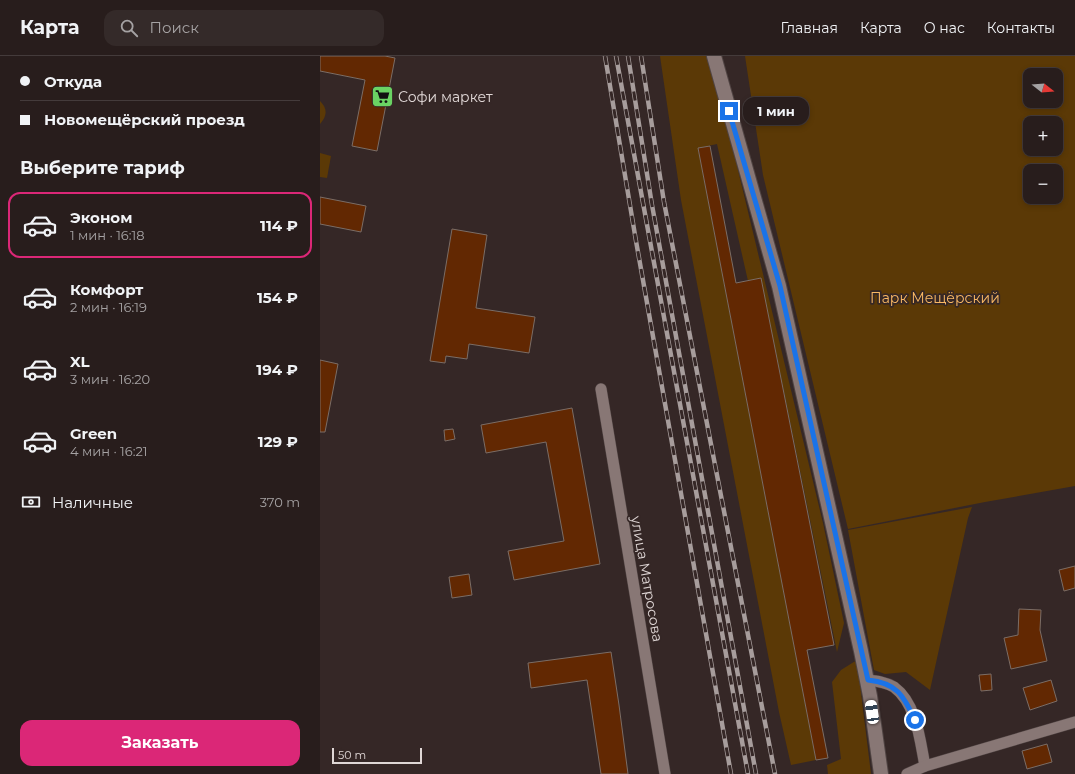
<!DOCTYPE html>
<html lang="ru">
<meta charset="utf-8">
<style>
:root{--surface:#281d1c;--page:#342a29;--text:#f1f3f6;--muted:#a5a2a3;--line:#443b3b;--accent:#db2777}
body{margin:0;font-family:Montserrat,sans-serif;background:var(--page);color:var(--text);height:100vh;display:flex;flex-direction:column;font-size:15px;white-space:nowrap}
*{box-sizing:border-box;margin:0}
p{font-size:13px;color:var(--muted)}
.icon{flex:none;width:22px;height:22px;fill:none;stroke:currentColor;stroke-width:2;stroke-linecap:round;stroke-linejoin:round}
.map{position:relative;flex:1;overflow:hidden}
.panel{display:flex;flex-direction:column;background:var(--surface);width:320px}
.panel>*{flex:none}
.banner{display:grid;align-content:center;height:88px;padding:0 20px;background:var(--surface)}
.needle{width:26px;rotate:107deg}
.buttons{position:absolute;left:703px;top:12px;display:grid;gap:8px}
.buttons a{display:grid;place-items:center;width:40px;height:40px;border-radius:8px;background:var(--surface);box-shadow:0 2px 6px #0003,0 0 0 1px var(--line);font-size:20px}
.scale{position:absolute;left:12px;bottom:10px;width:90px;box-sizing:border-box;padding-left:4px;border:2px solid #e0d7d6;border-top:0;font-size:11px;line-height:14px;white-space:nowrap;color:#e0d7d6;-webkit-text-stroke:3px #352726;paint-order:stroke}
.end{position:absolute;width:18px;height:18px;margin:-9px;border:5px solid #1a73e8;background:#fff;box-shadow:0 0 0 2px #fff}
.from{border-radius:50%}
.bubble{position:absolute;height:28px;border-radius:12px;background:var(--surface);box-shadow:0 2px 6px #0003,0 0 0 1px var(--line);font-size:13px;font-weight:700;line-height:28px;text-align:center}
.car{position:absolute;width:12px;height:24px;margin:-12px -6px;border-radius:5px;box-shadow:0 0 3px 1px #0007;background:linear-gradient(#fff 24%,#345 0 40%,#fff 0 76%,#345 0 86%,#fff 0)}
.banner b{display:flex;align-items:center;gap:14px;height:38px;font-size:15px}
.banner b+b{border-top:1px solid var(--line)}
.banner i{width:10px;height:10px;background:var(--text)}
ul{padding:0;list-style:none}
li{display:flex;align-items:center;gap:12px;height:66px;margin:0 8px 6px;padding:0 12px;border:2px solid transparent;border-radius:12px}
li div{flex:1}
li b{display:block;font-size:15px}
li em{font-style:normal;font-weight:700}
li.active{border-color:var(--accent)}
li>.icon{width:36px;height:36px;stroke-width:1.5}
h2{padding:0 20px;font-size:18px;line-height:48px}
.pay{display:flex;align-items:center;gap:10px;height:44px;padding:0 20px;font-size:15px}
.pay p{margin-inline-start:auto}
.primary-button{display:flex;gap:8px;margin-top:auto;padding:8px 20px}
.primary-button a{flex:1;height:46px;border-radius:12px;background:var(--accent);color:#fff;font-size:16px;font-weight:700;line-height:46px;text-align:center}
header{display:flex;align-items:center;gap:24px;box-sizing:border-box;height:56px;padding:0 20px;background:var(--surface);border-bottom:1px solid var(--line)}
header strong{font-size:19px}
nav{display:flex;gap:22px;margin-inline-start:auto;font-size:14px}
.search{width:280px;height:36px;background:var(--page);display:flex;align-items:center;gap:10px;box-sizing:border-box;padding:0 14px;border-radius:12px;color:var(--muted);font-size:15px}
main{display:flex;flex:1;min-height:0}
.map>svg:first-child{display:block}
.green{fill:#5b3906;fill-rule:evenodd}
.building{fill:#622802;stroke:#7b6d66}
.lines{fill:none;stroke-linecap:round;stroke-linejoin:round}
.minor-casing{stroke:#504443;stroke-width:12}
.tertiary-casing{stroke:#504443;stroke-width:16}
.minor{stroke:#887775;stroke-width:11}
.tertiary{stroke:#887775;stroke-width:14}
.rail-casing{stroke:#a79d9c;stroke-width:4.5}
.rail{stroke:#352726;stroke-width:3;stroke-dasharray:9;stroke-linecap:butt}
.route{stroke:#1a73e8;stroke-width:5}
.labels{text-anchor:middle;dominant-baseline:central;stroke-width:3.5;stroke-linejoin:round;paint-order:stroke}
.poi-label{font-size:14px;fill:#e0d7d6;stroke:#352726;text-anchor:start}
.park-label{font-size:14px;fill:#f9b864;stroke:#352726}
.street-label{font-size:14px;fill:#e0d7d6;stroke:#352726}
</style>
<header>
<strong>Карта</strong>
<div class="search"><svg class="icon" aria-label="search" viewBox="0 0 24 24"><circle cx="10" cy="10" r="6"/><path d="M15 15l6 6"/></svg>Поиск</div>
<nav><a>Главная</a><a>Карта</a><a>О нас</a><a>Контакты</a></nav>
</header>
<main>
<section class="panel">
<div class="banner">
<b><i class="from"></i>Откуда</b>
<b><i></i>Новомещёрский проезд</b>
</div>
<h2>Выберите тариф</h2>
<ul>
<li class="active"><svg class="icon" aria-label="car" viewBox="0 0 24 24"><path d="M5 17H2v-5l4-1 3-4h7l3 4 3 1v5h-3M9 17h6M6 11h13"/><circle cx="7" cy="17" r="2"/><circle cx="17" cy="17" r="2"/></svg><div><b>Эконом</b><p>1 мин · 16:18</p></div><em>114 ₽</em></li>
<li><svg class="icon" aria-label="car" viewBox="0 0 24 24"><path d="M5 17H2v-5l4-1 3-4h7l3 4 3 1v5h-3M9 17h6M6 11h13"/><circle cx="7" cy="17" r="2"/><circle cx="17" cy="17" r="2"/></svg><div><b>Комфорт</b><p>2 мин · 16:19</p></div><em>154 ₽</em></li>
<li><svg class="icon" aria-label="car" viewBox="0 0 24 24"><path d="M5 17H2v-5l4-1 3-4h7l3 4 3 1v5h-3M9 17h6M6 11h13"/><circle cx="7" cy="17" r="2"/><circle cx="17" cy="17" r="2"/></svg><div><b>XL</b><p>3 мин · 16:20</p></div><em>194 ₽</em></li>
<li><svg class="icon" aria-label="car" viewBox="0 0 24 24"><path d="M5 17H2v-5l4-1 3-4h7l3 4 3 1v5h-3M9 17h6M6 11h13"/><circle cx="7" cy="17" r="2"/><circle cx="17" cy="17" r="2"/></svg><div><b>Green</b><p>4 мин · 16:21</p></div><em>129 ₽</em></li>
</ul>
<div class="pay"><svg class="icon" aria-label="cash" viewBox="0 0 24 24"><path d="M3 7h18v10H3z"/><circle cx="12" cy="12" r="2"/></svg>Наличные<p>370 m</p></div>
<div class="primary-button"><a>Заказать</a></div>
</section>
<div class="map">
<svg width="755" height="718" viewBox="0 0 755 718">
<rect width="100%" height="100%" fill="#352726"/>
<g class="green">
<polygon points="340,0 402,0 417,110 503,467 524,567 517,596 441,223 428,225 397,88 378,92 496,704 471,709 459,656 361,144"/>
<path d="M 425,0 L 755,0 L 755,430 L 665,446 L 528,473 L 443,119 ZM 710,19 L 736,19 L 736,45 L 710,45 ZM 710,67 L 736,67 L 736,93 L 710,93 ZM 710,115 L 736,115 L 736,141 L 710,141 Z"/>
<path d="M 0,45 C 8,53 7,60 0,68 Z"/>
<polygon points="0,97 11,100 7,122 0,121"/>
<polygon points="652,451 648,462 610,634 586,616 565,618 554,614 528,474"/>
<polygon points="537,604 551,718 508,718 507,709 521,703 512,626 521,614"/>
</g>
<g class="building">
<polygon points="0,0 65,0 75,2 57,95 32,90 45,24 0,15"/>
<polygon points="390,90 416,227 441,222 514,589 487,594 508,702 496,704 378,92"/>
<polygon points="0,141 46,150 41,176 0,168"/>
<polygon points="132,173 167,179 156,252 215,261 209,297 149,288 147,303 126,300 125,307 110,305"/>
<polygon points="0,304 18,308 5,376 0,376"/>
<polygon points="252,352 280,508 194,524 188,495 244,485 226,386 166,397 161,369"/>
<polygon points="133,373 135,383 125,385 124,374"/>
<polygon points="755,510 755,532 744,535 739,514"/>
<polygon points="149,518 152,539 132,542 129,521"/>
<polygon points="699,553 721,554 720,574 727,605 691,613 684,582 698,579"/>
<polygon points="291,596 299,649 308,718 281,718 267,624 211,632 208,607"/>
<polygon points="671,618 672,634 661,635 659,619"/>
<polygon points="731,624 737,645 710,654 703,632"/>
<polygon points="727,688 732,706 707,713 702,695"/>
</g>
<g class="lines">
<defs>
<g id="minor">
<polyline points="281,333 345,718"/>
<path d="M 547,624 C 557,625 566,626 574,631 C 597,648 600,685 605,710"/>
<polyline points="587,718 605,710 755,666"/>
</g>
<polyline id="tertiary" points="394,0 459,230 541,595 550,640 561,718"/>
</defs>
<use href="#minor" class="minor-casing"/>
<use href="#tertiary" class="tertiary-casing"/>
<use href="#minor" class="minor"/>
<use href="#tertiary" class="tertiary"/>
<defs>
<g id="rail">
<polyline points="285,0 316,185 411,718"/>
<polyline points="296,0 428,718"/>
<polyline points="308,0 332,149 436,718"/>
<polyline points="321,0 344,146 455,718"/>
</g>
</defs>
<use href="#rail" class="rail-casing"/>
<use href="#rail" class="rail"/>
</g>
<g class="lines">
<path class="route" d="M 409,55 L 460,230 L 548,624 C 577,627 583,639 595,664"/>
</g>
<defs>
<symbol id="supermarket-square" viewBox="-11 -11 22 22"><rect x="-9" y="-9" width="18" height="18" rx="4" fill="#6ad363" stroke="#352726"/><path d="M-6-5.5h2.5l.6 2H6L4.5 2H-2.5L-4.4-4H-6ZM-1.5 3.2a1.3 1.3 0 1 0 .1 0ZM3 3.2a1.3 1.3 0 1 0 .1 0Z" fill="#111"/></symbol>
</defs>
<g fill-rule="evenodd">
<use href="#supermarket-square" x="50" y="28" width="25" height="25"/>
</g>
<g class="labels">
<g class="poi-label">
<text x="78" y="41">Софи маркет</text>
</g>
<g class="park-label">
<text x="615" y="242">Парк Мещёрский</text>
</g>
<g class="street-label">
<text transform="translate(327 523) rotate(80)">улица Матросова</text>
</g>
</g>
</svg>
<div class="buttons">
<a><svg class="needle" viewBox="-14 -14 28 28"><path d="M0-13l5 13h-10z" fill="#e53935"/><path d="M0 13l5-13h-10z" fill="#a5a2a3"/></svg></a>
<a>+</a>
<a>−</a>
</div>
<div class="scale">50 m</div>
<i class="end from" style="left:595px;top:664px"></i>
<i class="end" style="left:409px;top:55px"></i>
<div class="bubble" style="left:423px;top:41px;width:66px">1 мин</div>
<i class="car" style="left:552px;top:656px;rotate:352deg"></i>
</div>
</main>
